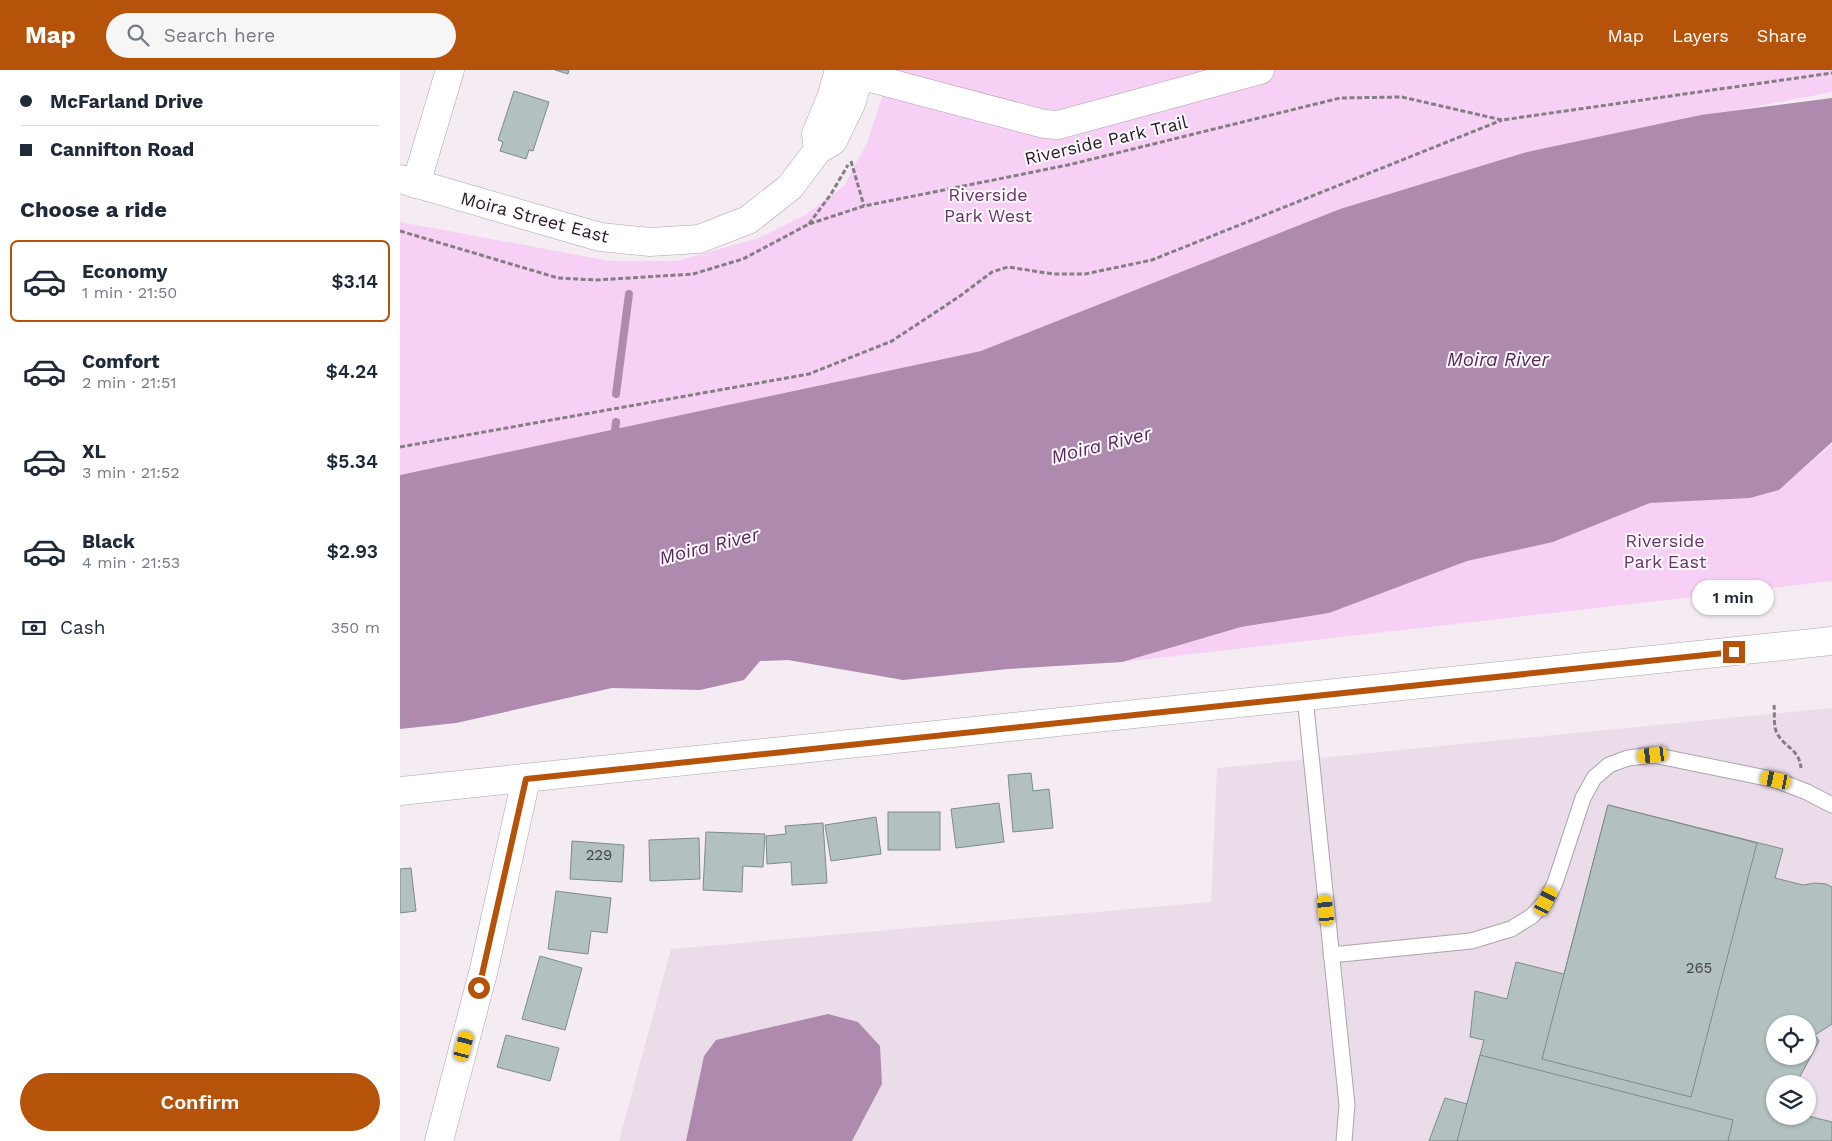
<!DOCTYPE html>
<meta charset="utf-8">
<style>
:root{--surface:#fff;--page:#f6f6f7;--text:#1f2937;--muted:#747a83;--line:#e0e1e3;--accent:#b45309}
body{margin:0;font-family:"Work Sans",sans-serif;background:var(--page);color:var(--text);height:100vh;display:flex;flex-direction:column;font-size:19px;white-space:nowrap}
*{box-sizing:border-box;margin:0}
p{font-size:16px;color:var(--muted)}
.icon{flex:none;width:28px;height:28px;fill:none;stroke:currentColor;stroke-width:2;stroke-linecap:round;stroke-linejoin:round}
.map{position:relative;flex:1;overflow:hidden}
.sheet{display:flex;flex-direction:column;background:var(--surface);width:400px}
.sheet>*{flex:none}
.guide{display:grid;align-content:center;height:110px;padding:0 20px;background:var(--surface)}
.fabs{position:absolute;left:1366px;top:945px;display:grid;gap:10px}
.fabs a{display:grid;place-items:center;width:50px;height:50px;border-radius:50%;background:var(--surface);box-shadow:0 1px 4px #0004;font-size:25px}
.end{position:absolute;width:22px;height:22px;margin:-11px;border:6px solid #b45309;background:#fff;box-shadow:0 0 0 2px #fff}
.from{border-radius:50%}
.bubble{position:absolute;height:35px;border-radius:18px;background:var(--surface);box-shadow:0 1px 4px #0004;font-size:16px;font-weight:600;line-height:35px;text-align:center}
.car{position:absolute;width:15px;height:30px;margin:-15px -8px;border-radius:6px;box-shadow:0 0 4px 1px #0007;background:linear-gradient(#f5c518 24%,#345 0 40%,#f5c518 0 76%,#345 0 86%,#f5c518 0)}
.guide b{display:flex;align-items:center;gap:18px;height:48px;font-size:19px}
.guide b+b{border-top:1px solid var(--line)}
.guide i{width:12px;height:12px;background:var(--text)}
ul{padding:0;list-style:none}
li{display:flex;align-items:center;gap:15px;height:82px;margin:0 10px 8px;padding:0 10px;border:2px solid transparent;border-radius:8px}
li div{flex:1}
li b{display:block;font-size:19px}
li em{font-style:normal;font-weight:600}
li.active{border-color:var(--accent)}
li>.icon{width:45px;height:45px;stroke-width:1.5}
h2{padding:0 20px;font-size:22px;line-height:60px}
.pay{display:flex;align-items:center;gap:12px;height:55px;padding:0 20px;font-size:19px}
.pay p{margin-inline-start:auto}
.cta{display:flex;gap:10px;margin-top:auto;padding:10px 20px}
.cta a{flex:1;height:58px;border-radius:30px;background:var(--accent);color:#fff;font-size:20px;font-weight:600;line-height:58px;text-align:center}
header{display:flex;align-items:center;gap:30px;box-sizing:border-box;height:70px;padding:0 25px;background:var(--accent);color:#fff}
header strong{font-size:24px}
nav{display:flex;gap:28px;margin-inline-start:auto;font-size:18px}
.search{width:350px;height:45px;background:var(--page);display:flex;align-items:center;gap:12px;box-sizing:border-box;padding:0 18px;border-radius:28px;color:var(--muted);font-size:19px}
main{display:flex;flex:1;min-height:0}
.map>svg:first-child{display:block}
.built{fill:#ebdcea;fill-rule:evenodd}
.green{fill:#f7d0f6}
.water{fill:#af8aaf}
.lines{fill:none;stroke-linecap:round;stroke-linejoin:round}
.stream{stroke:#af8aaf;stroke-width:8}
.building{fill:#b2c0c0;stroke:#7d8a8b;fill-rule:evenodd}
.service-casing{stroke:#aca4ac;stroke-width:17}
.minor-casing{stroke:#aca4ac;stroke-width:29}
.tertiary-casing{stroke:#aca4ac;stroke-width:29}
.secondary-casing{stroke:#aca4ac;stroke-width:29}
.path{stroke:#847d83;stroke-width:3;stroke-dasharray:5 2.5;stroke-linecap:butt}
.service{stroke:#fff;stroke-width:15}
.minor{stroke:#fff;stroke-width:28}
.tertiary{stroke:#fff;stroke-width:28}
.secondary{stroke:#fff;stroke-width:28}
.route{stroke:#b45309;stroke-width:6}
.labels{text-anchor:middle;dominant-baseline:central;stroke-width:4;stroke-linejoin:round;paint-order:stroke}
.number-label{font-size:15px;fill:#46464a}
.street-label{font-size:18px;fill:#221e22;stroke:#fff9ff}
.park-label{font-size:18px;fill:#653566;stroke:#fff9ff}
.water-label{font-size:19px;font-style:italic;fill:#552657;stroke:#fff9ff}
</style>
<header>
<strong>Map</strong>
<div class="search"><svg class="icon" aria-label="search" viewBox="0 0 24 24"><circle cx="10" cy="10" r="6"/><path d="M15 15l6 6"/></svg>Search here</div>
<nav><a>Map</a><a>Layers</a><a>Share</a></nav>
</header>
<main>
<section class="sheet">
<div class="guide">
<b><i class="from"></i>McFarland Drive</b>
<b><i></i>Cannifton Road</b>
</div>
<h2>Choose a ride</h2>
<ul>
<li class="active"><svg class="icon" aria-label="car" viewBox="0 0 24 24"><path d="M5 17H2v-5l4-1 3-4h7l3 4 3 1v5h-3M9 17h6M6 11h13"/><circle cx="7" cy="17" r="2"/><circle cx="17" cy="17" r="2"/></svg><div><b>Economy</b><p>1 min · 21:50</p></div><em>$3.14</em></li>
<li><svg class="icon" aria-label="car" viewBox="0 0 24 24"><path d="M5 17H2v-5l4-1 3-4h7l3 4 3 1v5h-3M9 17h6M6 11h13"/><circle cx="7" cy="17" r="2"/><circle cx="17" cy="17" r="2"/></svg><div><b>Comfort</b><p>2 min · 21:51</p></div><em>$4.24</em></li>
<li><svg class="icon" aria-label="car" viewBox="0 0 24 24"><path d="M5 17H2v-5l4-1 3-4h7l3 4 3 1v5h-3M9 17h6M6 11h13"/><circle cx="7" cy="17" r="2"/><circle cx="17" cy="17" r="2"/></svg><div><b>XL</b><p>3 min · 21:52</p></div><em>$5.34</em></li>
<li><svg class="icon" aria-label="car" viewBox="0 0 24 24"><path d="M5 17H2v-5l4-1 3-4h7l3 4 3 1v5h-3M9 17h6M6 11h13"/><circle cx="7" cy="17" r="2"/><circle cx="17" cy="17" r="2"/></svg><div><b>Black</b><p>4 min · 21:53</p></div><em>$2.93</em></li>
</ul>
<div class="pay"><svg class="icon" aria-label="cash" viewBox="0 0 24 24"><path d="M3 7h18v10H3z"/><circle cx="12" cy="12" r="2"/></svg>Cash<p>350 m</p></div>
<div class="cta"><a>Confirm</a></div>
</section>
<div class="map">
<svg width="1432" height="1071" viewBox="0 0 1432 1071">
<rect width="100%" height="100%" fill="#f4ebf3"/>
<path class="built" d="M 1432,638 L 1432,1071 L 219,1071 L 271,879 L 811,832 L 817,698 ZM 1375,954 L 1408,954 L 1408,986 L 1375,986 ZM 1375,1014 L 1408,1014 L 1408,1046 L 1375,1046 Z"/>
<g class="green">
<polygon points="491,0 1432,0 1432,22 1278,51 940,139 581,281 0,405 0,152 210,191 277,191 359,168 405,145 444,116 467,73"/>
<polygon points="1432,374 1432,511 722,592 841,557 929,543 1067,491 1153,472 1250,433 1350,428 1379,420"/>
</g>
<g class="water">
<polygon points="1432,28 1432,372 1379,420 1350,428 1250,433 1153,472 1067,491 929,543 841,557 722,592 608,599 503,610 388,590 360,591 344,610 300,620 212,618 56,653 0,659 0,405 581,281 940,139 1127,82 1301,45"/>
<polygon points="428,944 458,952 480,976 482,1014 452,1071 286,1071 304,986 316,970"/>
</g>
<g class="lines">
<g class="stream">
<polyline points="216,324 229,224"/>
<polyline points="215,360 216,352"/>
</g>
</g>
<g class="building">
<polygon points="155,0 169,0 168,4"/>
<polygon points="114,21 149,32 133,81 129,80 126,89 100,81 103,72 98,70"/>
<polygon points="631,703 633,721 649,719 653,758 613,762 608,705"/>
<polygon points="599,733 604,772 556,778 551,739"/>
<path d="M 1208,735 L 1383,779 L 1375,808 L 1403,815 L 1415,813 L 1426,814 L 1432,817 L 1432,954 L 1415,965 L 1419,971 L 1396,1014 L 1375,1014 L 1375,1046 L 1408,1046 L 1432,1052 L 1432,1071 L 1029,1071 L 1045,1028 L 1067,1034 L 1084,970 L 1070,967 L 1075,921 L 1107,929 L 1116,892 L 1164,904 ZM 1375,954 L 1408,954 L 1408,986 L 1375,986 Z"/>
<polygon points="1208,735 1357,773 1291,1027 1142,989"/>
<rect x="488" y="742" width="52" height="38"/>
<polygon points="476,747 481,784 431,791 425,755"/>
<polygon points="423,753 427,813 392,815 391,792 367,794 366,766 386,764 385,756"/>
<polygon points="306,762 365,764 363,797 343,796 342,822 303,820"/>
<polygon points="299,768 300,809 250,811 249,770"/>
<polygon points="172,771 224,775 222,812 170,809"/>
<polygon points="11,798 16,841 0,843 0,799"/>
<polygon points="156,821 211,828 207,863 191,861 188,884 148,879"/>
<polygon points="140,886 182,898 165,960 122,949"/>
<polygon points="106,965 159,978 150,1011 97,997"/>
<polygon points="1080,985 1333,1050 1328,1071 1057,1071"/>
</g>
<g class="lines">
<defs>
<g id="service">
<polyline points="905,627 947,1035 944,1071"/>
<polyline points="931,885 1071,871 1111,859 1132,846 1146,831 1155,813 1183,728 1194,708 1209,695 1228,688 1253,685 1376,710 1407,722 1432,735"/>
</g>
<g id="minor">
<polyline points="440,0 644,54 658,55 860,0"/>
<polyline points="16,114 50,0"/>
</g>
<g id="tertiary">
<polyline points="418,80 416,64 431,28 439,0"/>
<polyline points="0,109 200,167 250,172 299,169 348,150 390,117 418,80 433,71 451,34 461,0"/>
<polyline points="39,1071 84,899 126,709"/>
</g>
<polyline id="secondary" points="0,721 1432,571"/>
</defs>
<use href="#service" class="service-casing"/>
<use href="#minor" class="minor-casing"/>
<use href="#tertiary" class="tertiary-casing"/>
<use href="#secondary" class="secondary-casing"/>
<g class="path">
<polyline points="451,91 464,136"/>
<polyline points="409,154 431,124 448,95"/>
<polyline points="0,161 158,208 197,210 293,204 343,189 409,154 464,136 668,95 940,28 1002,27 1102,50 1432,3"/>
<polyline points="0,377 409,304 492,271 560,226 592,202 608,197 653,204 685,204 752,190 1102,50"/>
<path d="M 1374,635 C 1375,644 1373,656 1377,663 C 1384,678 1399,678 1401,698"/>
</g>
<use href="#service" class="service"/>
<use href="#minor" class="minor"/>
<use href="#tertiary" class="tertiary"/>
<use href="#secondary" class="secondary"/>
</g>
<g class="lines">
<polyline class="route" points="79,918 126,709 1334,582"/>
</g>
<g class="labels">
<g class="number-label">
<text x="199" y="785">229</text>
<text x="1299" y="898">265</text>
</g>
<g class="street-label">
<text transform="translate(706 70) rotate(-13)">Riverside Park Trail</text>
<text transform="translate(135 147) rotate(15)">Moira Street East</text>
</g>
<g class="park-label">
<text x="588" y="124">Riverside<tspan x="588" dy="21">Park West</tspan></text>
<text x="1265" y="470">Riverside<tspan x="1265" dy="21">Park East</tspan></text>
</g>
<g class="water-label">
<text x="1098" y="289">Moira River</text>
<text transform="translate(701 375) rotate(-14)">Moira River</text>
<text transform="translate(309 476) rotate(-14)">Moira River</text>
</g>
</g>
</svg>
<div class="fabs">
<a><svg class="icon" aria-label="locate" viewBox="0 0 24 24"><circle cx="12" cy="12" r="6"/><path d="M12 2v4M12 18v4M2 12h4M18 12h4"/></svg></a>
<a><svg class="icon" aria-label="layers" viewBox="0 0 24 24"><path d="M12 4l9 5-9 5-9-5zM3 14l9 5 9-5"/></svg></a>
</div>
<i class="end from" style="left:79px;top:918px"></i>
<i class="end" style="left:1334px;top:582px"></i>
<div class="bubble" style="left:1292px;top:510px;width:82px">1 min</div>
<i class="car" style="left:1253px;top:685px;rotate:263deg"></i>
<i class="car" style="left:1376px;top:710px;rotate:282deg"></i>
<i class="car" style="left:1146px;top:831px;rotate:27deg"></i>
<i class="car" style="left:926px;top:840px;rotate:354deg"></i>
<i class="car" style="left:64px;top:976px;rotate:15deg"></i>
</div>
</main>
